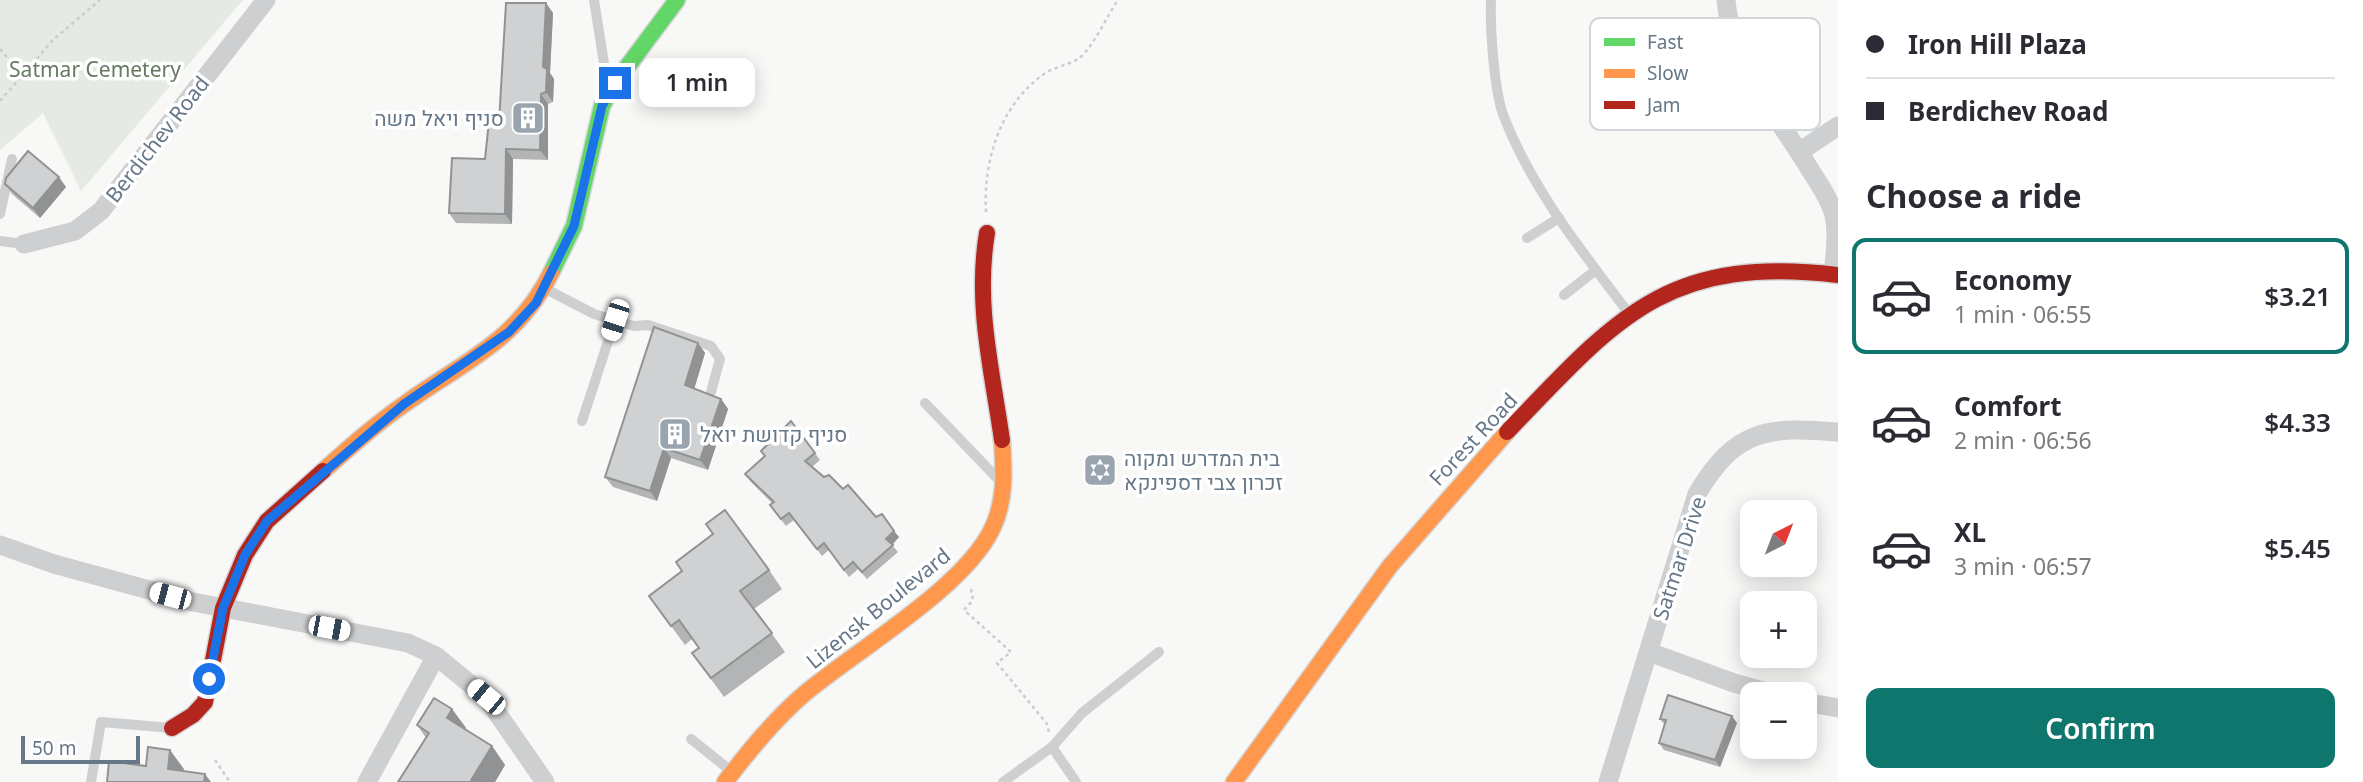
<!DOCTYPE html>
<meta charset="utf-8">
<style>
:root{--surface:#fff;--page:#f2f2f3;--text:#2b2b33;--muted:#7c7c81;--line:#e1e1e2;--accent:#0f766e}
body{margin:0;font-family:"Noto Sans",Heebo,sans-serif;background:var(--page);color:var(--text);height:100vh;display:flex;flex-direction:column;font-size:26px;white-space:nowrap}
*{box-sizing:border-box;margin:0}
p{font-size:23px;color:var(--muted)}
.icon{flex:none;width:38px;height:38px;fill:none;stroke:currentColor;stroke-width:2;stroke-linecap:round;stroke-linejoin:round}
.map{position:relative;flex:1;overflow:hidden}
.panel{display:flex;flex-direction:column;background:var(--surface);width:525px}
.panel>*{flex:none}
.guide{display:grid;align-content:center;height:154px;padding:0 28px;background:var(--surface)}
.needle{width:46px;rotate:42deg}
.buttons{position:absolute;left:1740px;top:500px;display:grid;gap:14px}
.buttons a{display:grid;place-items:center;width:77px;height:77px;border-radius:14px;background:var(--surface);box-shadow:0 4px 18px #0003;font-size:35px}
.scale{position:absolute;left:21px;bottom:18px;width:119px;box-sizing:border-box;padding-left:7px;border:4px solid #678;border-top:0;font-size:19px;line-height:24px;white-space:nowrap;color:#678;-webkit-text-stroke:5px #fff;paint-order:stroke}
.end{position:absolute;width:32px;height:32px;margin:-16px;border:9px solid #1a73e8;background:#fff;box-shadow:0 0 0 4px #fff}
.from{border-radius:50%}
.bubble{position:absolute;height:49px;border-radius:14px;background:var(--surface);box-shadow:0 4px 18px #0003;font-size:23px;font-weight:600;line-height:49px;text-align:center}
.car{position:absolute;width:21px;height:42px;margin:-21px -10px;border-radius:9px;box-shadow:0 0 5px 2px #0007;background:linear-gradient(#fff 24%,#345 0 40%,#fff 0 76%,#345 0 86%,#fff 0)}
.guide b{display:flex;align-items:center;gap:24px;height:66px;font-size:26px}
.guide b+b{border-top:2px solid var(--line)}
.guide i{width:18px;height:18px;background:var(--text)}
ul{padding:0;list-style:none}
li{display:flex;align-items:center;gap:21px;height:116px;margin:0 14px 10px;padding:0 14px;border:4px solid transparent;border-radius:14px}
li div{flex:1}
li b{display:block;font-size:26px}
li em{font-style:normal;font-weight:600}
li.current{border-color:var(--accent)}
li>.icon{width:63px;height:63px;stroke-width:1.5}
h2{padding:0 28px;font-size:32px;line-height:84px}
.primary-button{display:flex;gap:14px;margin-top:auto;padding:14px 28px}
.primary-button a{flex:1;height:80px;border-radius:14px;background:var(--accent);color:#fff;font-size:28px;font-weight:600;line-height:80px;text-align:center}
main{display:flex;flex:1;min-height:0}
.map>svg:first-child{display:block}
.green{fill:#e6eae4}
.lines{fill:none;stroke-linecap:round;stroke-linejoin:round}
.fast-casing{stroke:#d5d6d7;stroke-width:19}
.slow-casing{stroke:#d5d6d7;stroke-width:19}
.jam-casing{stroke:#d5d6d7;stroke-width:19}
.path{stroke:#cbcdcd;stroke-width:2.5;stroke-dasharray:3.5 3.5;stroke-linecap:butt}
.lane{stroke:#cecfd0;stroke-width:10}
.street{stroke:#cecfd0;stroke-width:19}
.fast{stroke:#63d668;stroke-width:16}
.slow{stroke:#ff974d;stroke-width:16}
.jam{stroke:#b3261e;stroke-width:16}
.wall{fill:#b2b4b5}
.shaded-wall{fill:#919293}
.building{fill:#cfd1d2;stroke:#919293;stroke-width:2}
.route{stroke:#1a73e8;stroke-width:9}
.labels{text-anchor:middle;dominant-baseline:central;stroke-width:7;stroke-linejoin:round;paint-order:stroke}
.park-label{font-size:21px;fill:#657a61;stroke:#fff}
.poi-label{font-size:21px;fill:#678;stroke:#fff;text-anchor:start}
.street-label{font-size:21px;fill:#678;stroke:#fff}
.key{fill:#fff;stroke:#d1d6db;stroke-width:2}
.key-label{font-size:19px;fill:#678}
</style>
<main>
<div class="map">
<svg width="1838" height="782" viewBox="0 0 1838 782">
<rect width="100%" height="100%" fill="#f8f8f7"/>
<polygon class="green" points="0,0 243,0 81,191 43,113 0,150"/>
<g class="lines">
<defs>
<polyline id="fast" points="551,273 574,226 602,106 615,83 677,0"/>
<g id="slow">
<path d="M 323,471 C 350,447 377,423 406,403 C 465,361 517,341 551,273"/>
<path d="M 725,782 C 749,751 774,720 804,694 C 855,651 964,588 992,529 C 1006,501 1004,470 1002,440"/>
<polyline points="1234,782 1390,566 1507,432"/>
</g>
<g id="jam">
<path d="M 987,233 C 975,304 992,370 1002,440"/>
<path d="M 1507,432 C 1617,317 1667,255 1838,275"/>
<polyline points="172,728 193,715 205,702 223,608 245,555 267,521 323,471"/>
</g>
</defs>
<use href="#fast" class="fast-casing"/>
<use href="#slow" class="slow-casing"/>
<use href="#jam" class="jam-casing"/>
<g class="path">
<polyline points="0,49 21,74"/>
<polyline points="0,101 53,40 100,0"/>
<path d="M 986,212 C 983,161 1000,105 1044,74 C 1055,66 1075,64 1083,55 C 1097,39 1106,18 1118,0"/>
<polyline points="971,589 973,600 964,610 1011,652 997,663 1047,724 1049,733"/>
<polyline points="215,760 230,782"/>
</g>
<g class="lane">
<polyline points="594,0 607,82"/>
<path d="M 1491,0 C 1490,28 1494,92 1504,117 C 1532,189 1581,250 1627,311"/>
<polyline points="0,214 12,159"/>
<polyline points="1527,238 1559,218"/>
<polyline points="0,241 24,244"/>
<polyline points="546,289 594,314 634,326 648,325 711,346 720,359 711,392"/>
<polyline points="1564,295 1596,270"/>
<polyline points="925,403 997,478"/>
<polyline points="582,421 615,320"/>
<polyline points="691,739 731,771"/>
<polyline points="1052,747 1076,782"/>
<polyline points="91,782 101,722 172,728"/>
<polyline points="1003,782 1052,747 1082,713 1159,652"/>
</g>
<g class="street">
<path d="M 1726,0 C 1731,60 1775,114 1806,163 C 1816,180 1829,196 1834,215 C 1838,234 1835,255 1833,274"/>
<polyline points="1799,152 1838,126"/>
<polyline points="24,244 75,231 101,211 266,0"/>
<polyline points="0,545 54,564 193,602 408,643 436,656 486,697 545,782"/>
<polyline points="1649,652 1734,683 1778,695"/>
<polyline points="1804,702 1838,708"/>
<polyline points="367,782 436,656"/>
<path d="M 1608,782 L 1697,494 C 1735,429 1768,426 1838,432"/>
</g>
<use href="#fast" class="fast"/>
<use href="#slow" class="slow"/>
<use href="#jam" class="jam"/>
</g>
<g class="wall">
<polygon points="553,13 550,73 554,79 553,102 548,104 548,160 513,159 512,224 456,223 449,213 485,159"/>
<polygon points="5,184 66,187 40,218 12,194"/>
<polygon points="698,343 705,353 694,389 721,399 728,409 708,470 671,458 657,501 613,487 605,477"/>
<polygon points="791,421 820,460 812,467 824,477 843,489 876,517 899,537 892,545 898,552 867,579 858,569 849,577 829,550 822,556 794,520 786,526 770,505 772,503 750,481 745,474 765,456"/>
<polygon points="769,570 782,589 754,609 785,652 724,697 692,653 699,648 692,639 685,645 649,596"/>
<polygon points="452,709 466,728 465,729 492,746 505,765 495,782 398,782 426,738 417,725"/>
<polygon points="1660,719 1737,723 1720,767 1664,750 1659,743 1665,725"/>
</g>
<g class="shaded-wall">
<polygon points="546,3 553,13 550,73 554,79 553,102 546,92 543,67"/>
<polygon points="541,94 548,104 548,160 540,150"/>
<polygon points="506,149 513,159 512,224 505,214"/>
<polygon points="59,177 66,187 40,218 33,208"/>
<polygon points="698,343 705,353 692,396 685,385"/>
<polygon points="721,399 728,409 708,470 700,460"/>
<polygon points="664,448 671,458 657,501 650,491"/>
<polygon points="894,531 899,537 891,546 886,539"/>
<polygon points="452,709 466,728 460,737 447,718"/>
<polygon points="1732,716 1737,723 1720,767 1715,760"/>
<polygon points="492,746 505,765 495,782 470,782"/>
<polygon points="170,750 184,769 182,782 168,769"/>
<polygon points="205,774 211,782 204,782"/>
</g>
<g class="building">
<polygon points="506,3 546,3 543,67 547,69 546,92 541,94 540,150 506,149 505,214 449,213 452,158 485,159 489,121 499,122"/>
<polygon points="28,151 59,177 33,208 5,184 6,178"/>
<polygon points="654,327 698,343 685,385 721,399 700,460 664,448 650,491 605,477"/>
<polygon points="791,421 815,453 805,461 824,477 829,475 843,489 848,485 876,517 882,514 894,531 886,539 893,545 862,572 853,562 844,570 824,543 817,549 789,513 781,519 770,505 774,502 745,474 765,456 761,451"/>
<polygon points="725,510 769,570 740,591 772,633 711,678 692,653 699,648 679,620 671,626 649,596 682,571 676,562 713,534 706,524"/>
<polygon points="1668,695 1732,716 1715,760 1659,743 1666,720 1660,719"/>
<polygon points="434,698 452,709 447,718 492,746 470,782 398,782 429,733 417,725"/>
<polygon points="148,747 170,750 168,769 205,774 204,782 107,782 109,761 146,766"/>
</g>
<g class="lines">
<polyline class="route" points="209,679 223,608 245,555 267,521 404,404 509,332 536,303 574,226 602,106 615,83"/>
</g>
<defs>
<symbol id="building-square" viewBox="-11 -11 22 22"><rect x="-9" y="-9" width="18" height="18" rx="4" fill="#99a4af" stroke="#fff"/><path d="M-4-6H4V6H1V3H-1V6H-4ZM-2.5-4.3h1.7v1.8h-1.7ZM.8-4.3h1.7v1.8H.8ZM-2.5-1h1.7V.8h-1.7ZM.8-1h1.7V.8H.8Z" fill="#fff"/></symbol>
<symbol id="synagogue-square" viewBox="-11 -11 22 22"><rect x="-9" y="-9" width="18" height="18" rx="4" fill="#99a4af" stroke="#fff"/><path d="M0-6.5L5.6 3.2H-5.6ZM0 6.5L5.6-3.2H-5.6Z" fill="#fff"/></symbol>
</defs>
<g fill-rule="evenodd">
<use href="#building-square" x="509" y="99" width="38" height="38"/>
<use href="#building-square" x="656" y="415" width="38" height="38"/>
<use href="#synagogue-square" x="1081" y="451" width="38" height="38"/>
</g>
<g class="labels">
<g class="park-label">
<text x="95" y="69">Satmar Cemetery</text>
</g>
<g class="poi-label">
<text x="504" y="118" text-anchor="end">סניף ויאל משה</text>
<text x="700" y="434">סניף קדושת יואל</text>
<text x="1124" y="458">בית המדרש ומקוה<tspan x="1124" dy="24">זכרון צבי דספינקא</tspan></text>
</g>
<g class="street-label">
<text transform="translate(157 139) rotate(-52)">Berdichev Road</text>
<text transform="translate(1473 439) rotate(-47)">Forest Road</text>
<text transform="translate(1679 558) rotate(-72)">Satmar Drive</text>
<text transform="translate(878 608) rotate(-39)">Lizensk Boulevard</text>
</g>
</g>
<rect x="1590" y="18" width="230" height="112" rx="10" class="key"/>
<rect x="1604" y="38" width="31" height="8" fill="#63d668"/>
<rect x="1604" y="69" width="31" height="9" fill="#ff974d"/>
<rect x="1604" y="101" width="31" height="8" fill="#b3261e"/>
<g class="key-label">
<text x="1647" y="49">Fast</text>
<text x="1647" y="80">Slow</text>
<text x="1647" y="112">Jam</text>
</g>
</svg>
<div class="buttons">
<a><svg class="needle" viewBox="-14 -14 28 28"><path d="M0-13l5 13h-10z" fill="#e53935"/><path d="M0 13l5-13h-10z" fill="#7c7c81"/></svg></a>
<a>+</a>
<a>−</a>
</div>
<div class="scale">50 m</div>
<i class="end from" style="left:209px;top:679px"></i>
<i class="end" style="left:615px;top:83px"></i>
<div class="bubble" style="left:639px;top:58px;width:116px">1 min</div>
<i class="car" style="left:615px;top:320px;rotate:198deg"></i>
<i class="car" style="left:170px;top:596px;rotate:285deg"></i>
<i class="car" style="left:329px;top:628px;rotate:101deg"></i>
<i class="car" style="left:486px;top:697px;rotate:310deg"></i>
</div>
<section class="panel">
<div class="guide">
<b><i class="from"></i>Iron Hill Plaza</b>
<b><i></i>Berdichev Road</b>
</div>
<h2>Choose a ride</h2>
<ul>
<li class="current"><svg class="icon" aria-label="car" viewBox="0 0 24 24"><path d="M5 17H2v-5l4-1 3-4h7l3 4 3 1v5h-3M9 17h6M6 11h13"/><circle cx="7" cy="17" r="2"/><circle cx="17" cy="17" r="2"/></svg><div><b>Economy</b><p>1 min · 06:55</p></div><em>$3.21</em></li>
<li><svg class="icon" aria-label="car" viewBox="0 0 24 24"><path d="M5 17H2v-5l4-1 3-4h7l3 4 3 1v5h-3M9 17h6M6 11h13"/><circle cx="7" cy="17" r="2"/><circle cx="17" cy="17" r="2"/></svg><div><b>Comfort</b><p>2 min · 06:56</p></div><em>$4.33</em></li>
<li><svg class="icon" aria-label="car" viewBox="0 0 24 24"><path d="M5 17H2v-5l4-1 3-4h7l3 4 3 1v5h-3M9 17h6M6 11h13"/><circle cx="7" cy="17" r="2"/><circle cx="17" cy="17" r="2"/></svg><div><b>XL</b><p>3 min · 06:57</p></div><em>$5.45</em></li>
</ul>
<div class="primary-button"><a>Confirm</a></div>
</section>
</main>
